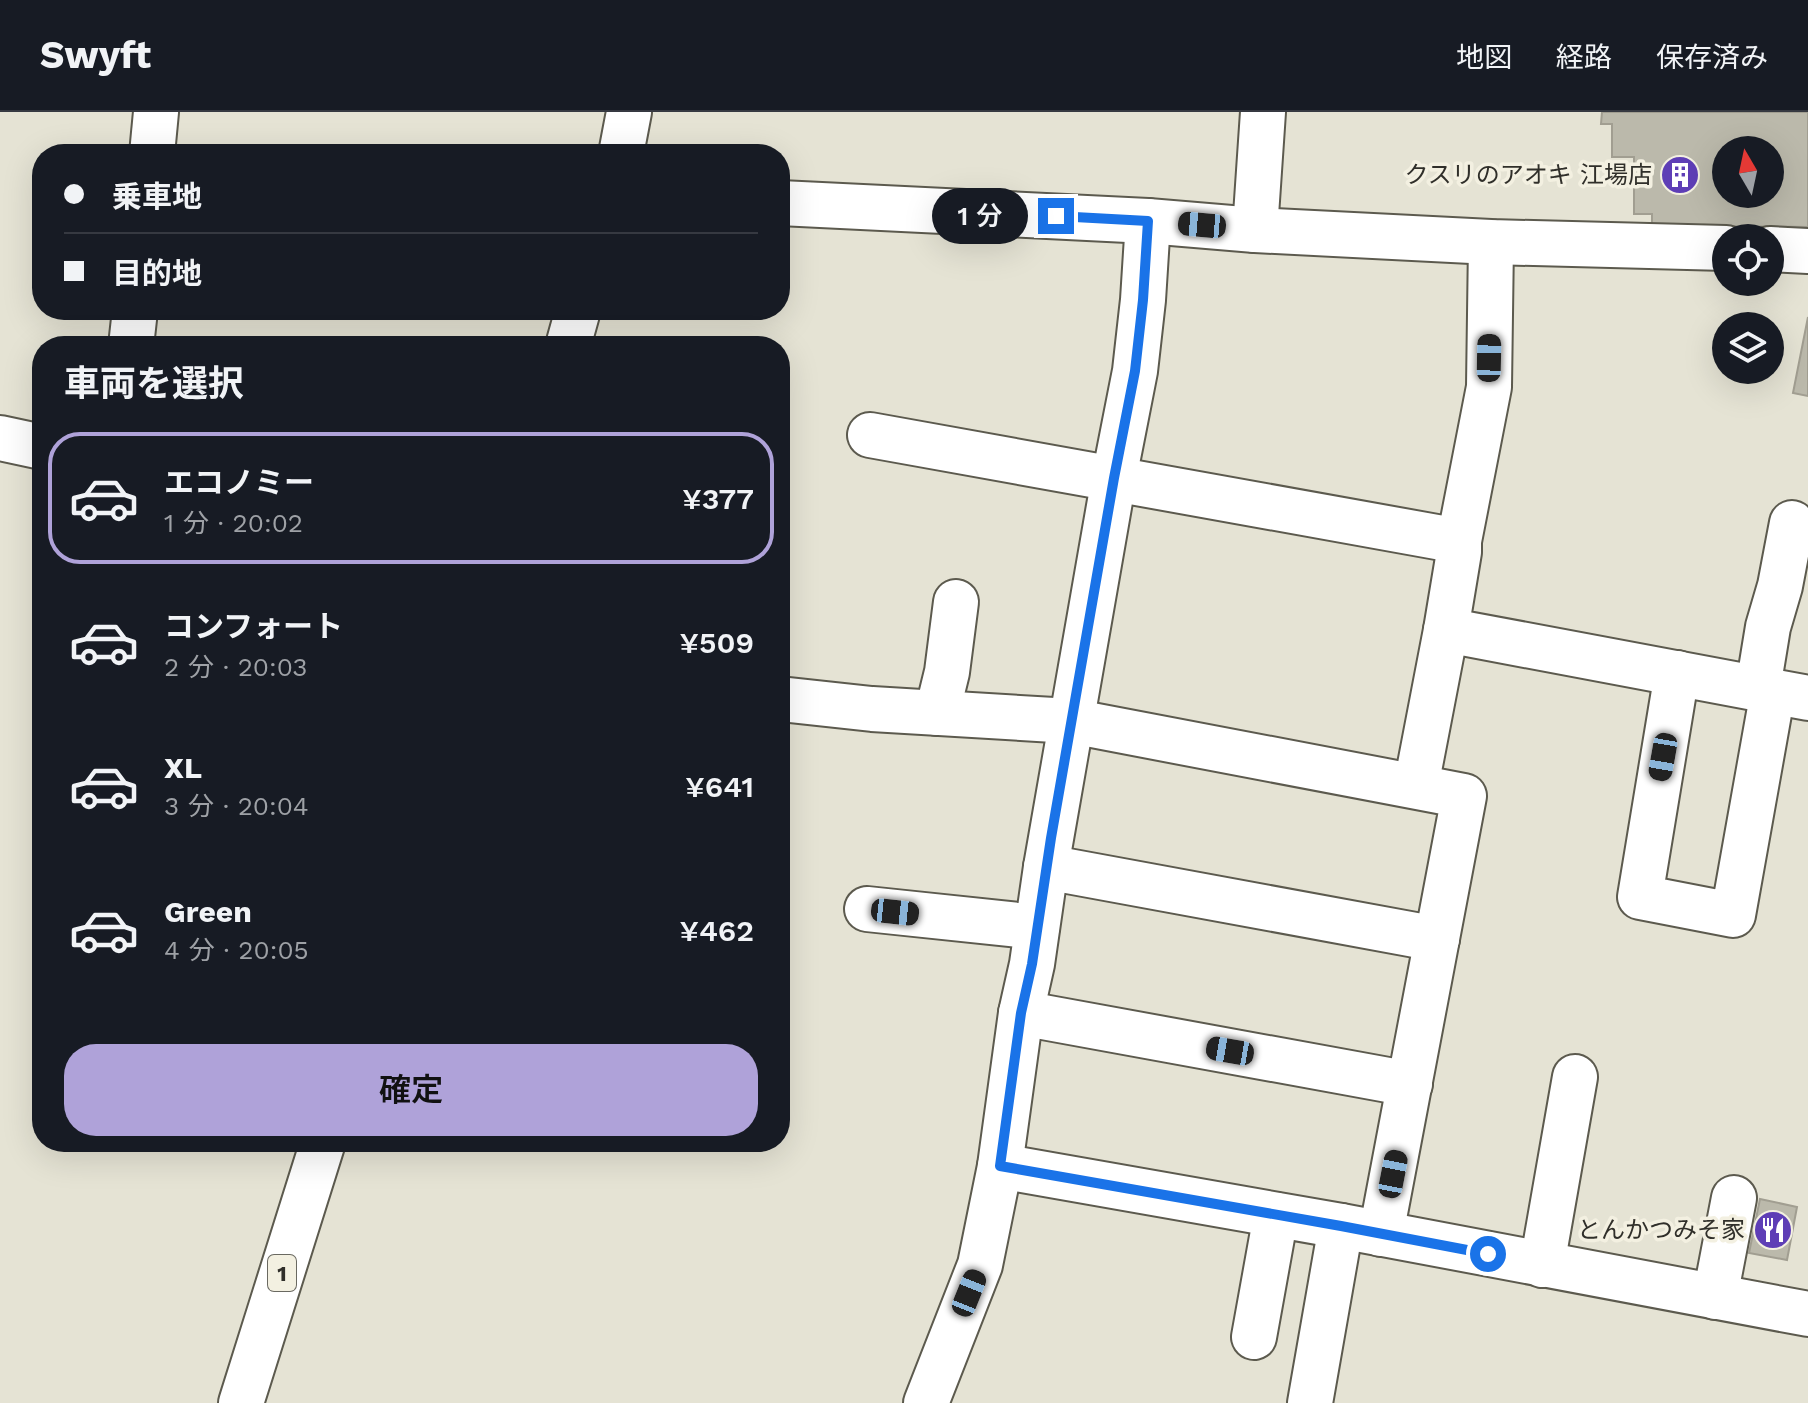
<!DOCTYPE html>
<html lang="ja">
<meta charset="utf-8">
<style>
:root{--surface:#171b24;--page:#20242c;--text:#f1f3f6;--muted:#9ea1a6;--line:#363941;--accent:#afa2d9}
body{margin:0;font-family:"Work Sans","Noto Sans JP",sans-serif;background:var(--page);color:var(--text);height:100vh;display:flex;flex-direction:column;font-size:30px;white-space:nowrap}
*{box-sizing:border-box;margin:0}
p{font-size:26px;color:var(--muted)}
.icon{flex:none;width:44px;height:44px;fill:none;stroke:currentColor;stroke-width:2;stroke-linecap:round;stroke-linejoin:round}
.map{position:relative;flex:1;overflow:hidden}
.side{position:absolute;left:32px;top:224px;width:758px;height:816px;display:flex;flex-direction:column;background:var(--surface);border-radius:32px;box-shadow:0 8px 32px #0002}
.side>*{flex:none}
.banner{position:absolute;left:32px;top:32px;width:758px;height:176px;border-radius:32px;box-shadow:0 8px 32px #0002;display:grid;align-content:center;height:176px;padding:0 32px;background:var(--surface)}
.needle{width:52px;rotate:351deg}
.buttons{position:absolute;left:1712px;top:24px;display:grid;gap:16px}
.buttons a{display:grid;place-items:center;width:72px;height:72px;border-radius:50%;background:var(--surface);box-shadow:0 8px 32px #0002;font-size:40px}
.end{position:absolute;width:36px;height:36px;margin:-18px;border:10px solid #1a73e8;background:#fff;box-shadow:0 0 0 4px #fff}
.from{border-radius:50%}
.bubble{position:absolute;height:56px;border-radius:28px;background:var(--surface);box-shadow:0 8px 32px #0002;font-size:26px;font-weight:600;line-height:56px;text-align:center}
.car{position:absolute;width:24px;height:48px;margin:-24px -12px;border-radius:10px;box-shadow:0 0 6px 2px #0007;background:linear-gradient(#222 24%,#8ab4d8 0 40%,#222 0 76%,#8ab4d8 0 86%,#222 0)}
.banner b{display:flex;align-items:center;gap:28px;height:76px;font-size:30px}
.banner b+b{border-top:2px solid var(--line)}
.banner i{width:20px;height:20px;background:var(--text)}
ul{padding:0;list-style:none}
li{display:flex;align-items:center;gap:24px;height:132px;margin:0 16px 12px;padding:0 16px;border:4px solid transparent;border-radius:32px}
li div{flex:1}
li b{display:block;font-size:30px}
li em{font-style:normal;font-weight:600}
li.selected{border-color:var(--accent)}
li>.icon{width:72px;height:72px;stroke-width:1.5}
h2{padding:0 32px;font-size:36px;line-height:96px}
.primary-button{display:flex;gap:16px;margin-top:auto;padding:16px 32px}
.primary-button a{flex:1;height:92px;border-radius:32px;background:var(--accent);color:#111;font-size:32px;font-weight:600;line-height:92px;text-align:center}
header{display:flex;align-items:center;gap:48px;box-sizing:border-box;height:112px;padding:0 40px;background:var(--surface);border-bottom:2px solid var(--line)}
header strong{font-size:38px}
nav{display:flex;gap:44px;margin-inline-start:auto;font-size:28px}
.map>svg:first-child{display:block}
.building{fill:#bbb9ab;stroke:#a19e91;stroke-width:2;fill-rule:evenodd}
.lines{fill:none;stroke-linecap:round;stroke-linejoin:round}
.minor-casing{stroke:#5c5a4e;stroke-width:48}
.highway-casing{stroke:#5c5a4e;stroke-width:48}
.minor{stroke:#fff;stroke-width:44}
.highway{stroke:#fff;stroke-width:44}
.route{stroke:#1a73e8;stroke-width:10}
.labels{text-anchor:middle;dominant-baseline:central;stroke-width:7;stroke-linejoin:round;paint-order:stroke}
.shield{fill:#f3f0e1;stroke:#6a6961;stroke-width:2}
.shield-label{font-size:22px;font-weight:bold;fill:#302f2a}
.poi-label{font-size:24px;fill:#302f2a;stroke:#f3f0e1;text-anchor:end}
</style>
<header>
<strong>Swyft</strong>
<nav><a>地図</a><a>経路</a><a>保存済み</a></nav>
</header>
<div class="map">
<svg width="1808" height="1291" viewBox="0 0 1808 1291">
<rect width="100%" height="100%" fill="#e5e3d4"/>
<g class="building">
<path d="M 1602,0 L 1808,0 L 1808,115 L 1652,113 L 1652,102 L 1634,102 L 1634,45 L 1612,45 L 1612,12 L 1601,12 ZM 1726,38 L 1770,38 L 1770,82 L 1726,82 Z"/>
<polygon points="1808,205 1808,284 1793,281"/>
<polygon points="1760,1087 1797,1095 1787,1148 1749,1141"/>
</g>
<g class="lines">
<defs>
<g id="minor">
<polyline points="152,42 156,0"/>
<polyline points="780,91 1148,109 1255,118 1491,130 1726,136"/>
<polyline points="1255,118 1263,0"/>
<polyline points="1491,130 1489,275 1459,429 1459,440 1446,518 1808,586"/>
<polyline points="1770,137 1808,139"/>
<polyline points="131,234 135,198"/>
<polyline points="870,323 1459,429"/>
<polyline points="0,326 42,335"/>
<polyline points="1677,561 1640,785 1733,803 1773,579"/>
<polyline points="1758,576 1768,515 1780,474 1792,411"/>
<polyline points="780,587 872,597 1071,609 1464,684 1381,1122"/>
<polyline points="937,601 947,560 956,490"/>
<polyline points="1416,674 1446,518"/>
<polyline points="1046,755 1437,827"/>
<polyline points="867,797 1037,815"/>
<polyline points="1021,901 1410,972"/>
<polyline points="1000,1054 1341,1114 1808,1202"/>
<polyline points="1542,1153 1575,965"/>
<polyline points="1715,1185 1734,1086"/>
<polyline points="1254,1225 1276,1103"/>
<polyline points="926,1291 980,1153 1000,1054 1021,901 1032,852 1046,755 1114,366 1135,259 1143,188 1148,109"/>
<polyline points="1310,1291 1341,1114"/>
</g>
<g id="highway">
<polyline points="621,42 629,0"/>
<polyline points="568,234 578,198"/>
<polyline points="241,1291 323,1030"/>
</g>
</defs>
<use href="#minor" class="minor-casing"/>
<use href="#highway" class="highway-casing"/>
<use href="#minor" class="minor"/>
<use href="#highway" class="highway"/>
</g>
<g class="lines">
<polyline class="route" points="1056,104 1148,109 1143,188 1135,259 1114,366 1051,726 1032,852 1021,901 1000,1054 1341,1114 1488,1142"/>
</g>
<defs>
<symbol id="building-disc" viewBox="-11 -11 22 22"><circle r="9.5" fill="#5e3eb6" stroke="#f3f0e1"/><path d="M-4-6H4V6H1V3H-1V6H-4ZM-2.5-4.3h1.7v1.8h-1.7ZM.8-4.3h1.7v1.8H.8ZM-2.5-1h1.7V.8h-1.7ZM.8-1h1.7V.8H.8Z" fill="#fff"/></symbol>
<symbol id="restaurant-disc" viewBox="-11 -11 22 22"><circle r="9.5" fill="#5e3eb6" stroke="#f3f0e1"/><path d="M-5-6h1v4h1v-4h1v4h1v-4h1v5L-1.5 .5V6h-2V.5L-5-1ZM5-6V6H3V1.5H1.5Q1.5-4 5-6Z" fill="#fff"/></symbol>
</defs>
<g fill-rule="evenodd">
<use href="#building-disc" x="1658" y="41" width="44" height="44"/>
<use href="#restaurant-disc" x="1751" y="1096" width="44" height="44"/>
</g>
<g class="labels">
<rect class="shield" x="268" y="1143" width="28" height="36" rx="6"/>
<g class="shield-label">
<text x="282" y="1161">1</text>
</g>
<g class="poi-label">
<text x="1652" y="63">クスリのアオキ 江場店</text>
<text x="1745" y="1118">とんかつみそ家</text>
</g>
</g>
</svg>
<div class="buttons">
<a><svg class="needle" viewBox="-14 -14 28 28"><path d="M0-13l5 13h-10z" fill="#e53935"/><path d="M0 13l5-13h-10z" fill="#9ea1a6"/></svg></a>
<a><svg class="icon" aria-label="locate" viewBox="0 0 24 24"><circle cx="12" cy="12" r="6"/><path d="M12 2v4M12 18v4M2 12h4M18 12h4"/></svg></a>
<a><svg class="icon" aria-label="layers" viewBox="0 0 24 24"><path d="M12 4l9 5-9 5-9-5zM3 14l9 5 9-5"/></svg></a>
</div>
<i class="end from" style="left:1488px;top:1142px"></i>
<i class="end" style="left:1056px;top:104px"></i>
<div class="bubble" style="left:932px;top:76px;width:96px">1 分</div>
<i class="car" style="left:1202px;top:113px;rotate:275deg"></i>
<i class="car" style="left:1489px;top:246px;rotate:1deg"></i>
<i class="car" style="left:1663px;top:645px;rotate:190deg"></i>
<i class="car" style="left:895px;top:800px;rotate:96deg"></i>
<i class="car" style="left:1230px;top:939px;rotate:280deg"></i>
<i class="car" style="left:1393px;top:1062px;rotate:11deg"></i>
<i class="car" style="left:969px;top:1181px;rotate:22deg"></i>
<div class="banner">
<b><i class="from"></i>乗車地</b>
<b><i></i>目的地</b>
</div>
<section class="side">
<h2>車両を選択</h2>
<ul>
<li class="selected"><svg class="icon" aria-label="car" viewBox="0 0 24 24"><path d="M5 17H2v-5l4-1 3-4h7l3 4 3 1v5h-3M9 17h6M6 11h13"/><circle cx="7" cy="17" r="2"/><circle cx="17" cy="17" r="2"/></svg><div><b>エコノミー</b><p>1 分 · 20:02</p></div><em>¥377</em></li>
<li><svg class="icon" aria-label="car" viewBox="0 0 24 24"><path d="M5 17H2v-5l4-1 3-4h7l3 4 3 1v5h-3M9 17h6M6 11h13"/><circle cx="7" cy="17" r="2"/><circle cx="17" cy="17" r="2"/></svg><div><b>コンフォート</b><p>2 分 · 20:03</p></div><em>¥509</em></li>
<li><svg class="icon" aria-label="car" viewBox="0 0 24 24"><path d="M5 17H2v-5l4-1 3-4h7l3 4 3 1v5h-3M9 17h6M6 11h13"/><circle cx="7" cy="17" r="2"/><circle cx="17" cy="17" r="2"/></svg><div><b>XL</b><p>3 分 · 20:04</p></div><em>¥641</em></li>
<li><svg class="icon" aria-label="car" viewBox="0 0 24 24"><path d="M5 17H2v-5l4-1 3-4h7l3 4 3 1v5h-3M9 17h6M6 11h13"/><circle cx="7" cy="17" r="2"/><circle cx="17" cy="17" r="2"/></svg><div><b>Green</b><p>4 分 · 20:05</p></div><em>¥462</em></li>
</ul>
<div class="primary-button"><a>確定</a></div>
</section>
</div>
